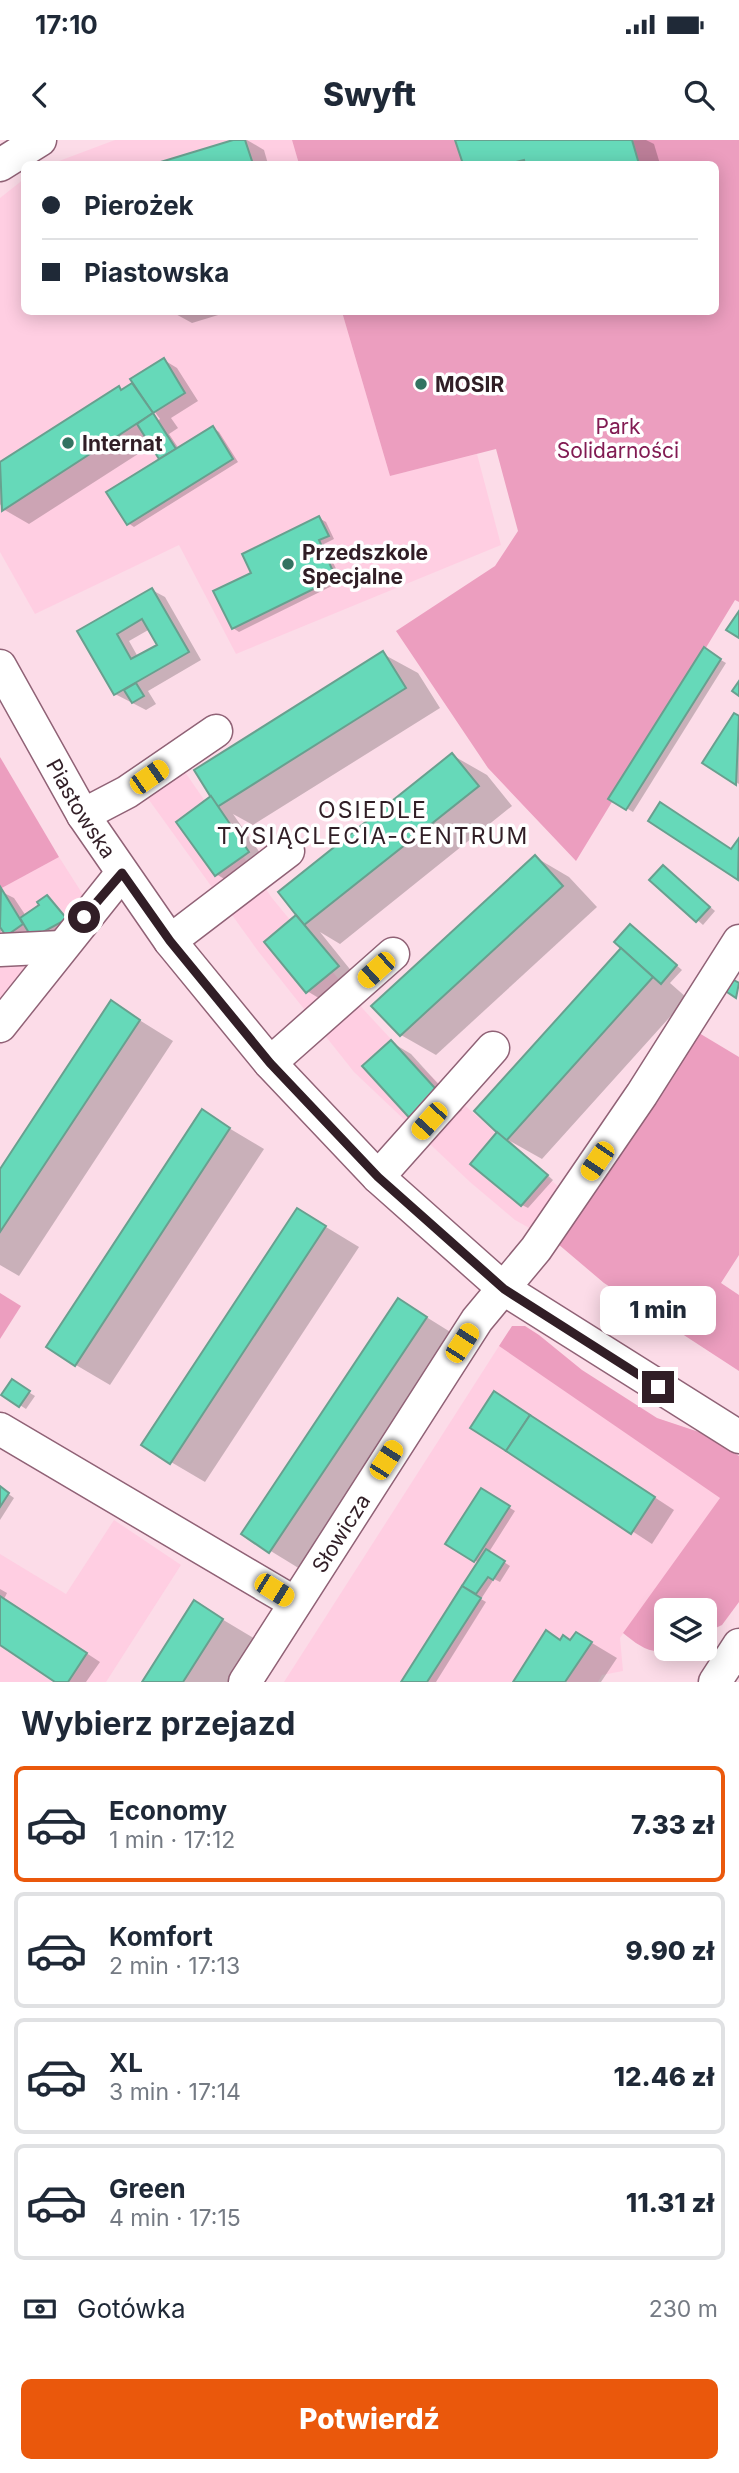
<!DOCTYPE html>
<html lang="pl">
<meta charset="utf-8">
<style>
:root{--surface:#fff;--page:#f2f2f3;--text:#1f2937;--muted:#747a83;--line:#e0e1e3;--accent:#ea580c}
body{margin:0;font-family:Inter,sans-serif;background:var(--page);color:var(--text);height:100vh;display:flex;flex-direction:column;font-size:26px;white-space:nowrap}
*{box-sizing:border-box;margin:0}
p{font-size:23px;color:var(--muted)}
.icon{flex:none;width:38px;height:38px;fill:none;stroke:currentColor;stroke-width:2;stroke-linecap:round;stroke-linejoin:round}
.map{position:relative;height:1542px;overflow:hidden}
.details{display:flex;flex-direction:column;background:var(--surface);flex:1}
.details>*{flex:none}
.guide{position:absolute;left:21px;top:21px;width:698px;height:154px;border-radius:10px;box-shadow:0 4px 18px #0003;display:grid;align-content:center;height:154px;padding:0 21px;background:var(--surface)}
.controls{position:absolute;left:654px;top:1458px;display:grid;gap:14px}
.controls a{display:grid;place-items:center;width:63px;height:63px;border-radius:10px;background:var(--surface);box-shadow:0 4px 18px #0003;font-size:35px}
.end{position:absolute;width:32px;height:32px;margin:-16px;border:9px solid #311e26;background:#fff;box-shadow:0 0 0 4px #fff}
.from{border-radius:50%}
.bubble{position:absolute;height:49px;border-radius:10px;background:var(--surface);box-shadow:0 4px 18px #0003;font-size:23px;font-weight:800;line-height:49px;text-align:center}
.car{position:absolute;width:21px;height:42px;margin:-21px -10px;border-radius:9px;box-shadow:0 0 5px 2px #0007;background:linear-gradient(#f5c518 24%,#345 0 40%,#f5c518 0 76%,#345 0 86%,#f5c518 0)}
.guide b{display:flex;align-items:center;gap:24px;height:66px;font-size:26px}
.guide b+b{border-top:2px solid var(--line)}
.guide i{width:18px;height:18px;background:var(--text)}
ul{padding:0;list-style:none}
li{display:flex;align-items:center;gap:21px;height:116px;margin:0 14px 10px;padding:0 7px;border:4px solid var(--line);border-radius:10px}
li div{flex:1}
li b{display:block;font-size:26px}
li em{font-style:normal;font-weight:800}
li.active{border-color:var(--accent)}
li>.icon{width:63px;height:63px;stroke-width:1.5}
h2{padding:0 21px;font-size:32px;line-height:84px}
.pay{display:flex;align-items:center;gap:18px;height:77px;padding:0 21px;font-size:26px}
.pay p{margin-inline-start:auto}
.action{display:flex;gap:14px;margin-top:auto;padding:14px 21px}
.action a{flex:1;height:80px;border-radius:10px;background:var(--accent);color:#fff;font-size:28px;font-weight:800;line-height:80px;text-align:center}
.status{display:flex;justify-content:space-between;align-items:center;height:49px;padding:0 35px;background:var(--surface);direction:ltr}
.status svg{height:19px;fill:currentColor}
header{display:flex;justify-content:space-between;align-items:center;height:91px;padding:0 21px;background:var(--surface);font-size:32px;font-weight:800}
.map>svg:first-child{display:block}
.built{fill:#ffcee2}
.green{fill:#ec9ebf}
.shadow{fill:#0003;fill-rule:evenodd}
.building{fill:#66d9b9;stroke:#68a08f;stroke-width:2;fill-rule:evenodd}
.lines{fill:none;stroke-linecap:round;stroke-linejoin:round}
.minor-casing{stroke:#906276;stroke-width:35}
.minor{stroke:#fff;stroke-width:32}
.route{stroke:#311e26;stroke-width:9}
.poi-dot{fill:#337361;stroke:#fff;stroke-width:2.5}
.labels{text-anchor:middle;dominant-baseline:central;stroke-width:7;stroke-linejoin:round;paint-order:stroke}
.poi-label{font-size:21px;font-weight:bold;fill:#311e26;stroke:#fff;text-anchor:start}
.park-label{font-size:21px;fill:#821c53;stroke:#fff}
.street-label{font-size:21px;fill:#311e26;stroke:#fff}
.neighbourhood-label{font-size:23px;letter-spacing:2px;fill:#311e26;stroke:#fff}
</style>
<div class="status"><b>17:10</b><svg viewBox="0 0 49 12"><path d="M0 12V9h3v3zM5 12V6h3v6zM10 12V3h3v9zM15 12V0h3v12zM26 1h20v11H26zM47 4h2v5h-2z"/></svg></div>
<header><svg class="icon" aria-label="back" viewBox="0 0 24 24"><path d="M15 5l-7 7 7 7"/></svg>Swyft<svg class="icon" aria-label="search" viewBox="0 0 24 24"><circle cx="10" cy="10" r="6"/><path d="M15 15l6 6"/></svg></header>
<div class="map">
<svg width="739" height="1542" viewBox="0 0 739 1542">
<rect width="100%" height="100%" fill="#fcdce8"/>
<g class="built">
<polygon points="115,0 292,0 299,24 51,24"/>
<polygon points="24,39 24,172 342,172 390,336 477,314 501,405 236,514 179,405 35,474 0,412 0,58"/>
<polygon points="169,609 272,758 364,870 402,911 583,1068 558,1104 515,1080 470,1042 354,932 258,811 131,635"/>
<polygon points="59,717 94,772 0,906 0,749"/>
<polygon points="499,1206 720,1358 620,1498 623,1531 602,1535 598,1542 284,1542"/>
<polygon points="114,1380 181,1425 106,1542 0,1542 0,1414 66,1454"/>
</g>
<g class="green">
<polygon points="292,0 739,0 739,462 735,460 576,721 488,628 396,491 495,426 518,391 496,309 390,336 342,172 716,172 716,24 299,24"/>
<polygon points="0,617 59,717 0,749"/>
<polygon points="699,893 739,917 739,1115 721,1143 739,1155 739,1231 604,1143 558,1104"/>
<polygon points="0,1153 21,1166 0,1199"/>
<path d="M 512,1186 L 525,1186 L 539,1195 L 582,1230 L 657,1278 L 699,1292 L 739,1316 L 739,1462 L 722,1485 L 705,1493 L 705,1470 L 667,1470 L 667,1508 L 670,1509 C 651,1516 638,1505 623,1493 L 720,1358 L 499,1206 Z"/>
</g>
<g class="shadow">
<polygon points="239,0 247,0 264,10 268,24 160,24"/>
<polygon points="646,0 654,4 660,24 464,24 457,1"/>
<polygon points="172,172 228,172 192,183"/>
<path d="M 164,220 L 177,228 L 198,261 L 171,278 L 178,288 L 169,294 L 179,309 L 213,288 L 219,292 L 238,322 L 134,387 L 128,383 L 162,320 L 152,305 L 29,384 L 3,369 L 0,364 L 0,324 L 119,248 L 124,251 L 132,245 L 139,249 ZM 143,261 L 149,264 L 160,279 L 157,281 Z"/>
<polygon points="319,378 326,382 334,399 324,404 342,441 239,492 233,488 253,434"/>
<path d="M 152,450 L 165,457 L 201,520 L 148,551 L 156,564 L 146,570 L 115,554 L 79,492 ZM 150,489 L 159,505 L 138,517 L 129,501 Z"/>
<polygon points="704,510 726,523 633,672 611,659"/>
<polygon points="383,514 418,533 440,568 253,685 233,674 267,723 236,746 216,734 211,658"/>
<polygon points="734,575 739,578 739,644 705,623"/>
<polygon points="452,615 487,635 512,666 340,804 320,792 357,838 327,863 307,851 266,802 299,775"/>
<polygon points="535,717 569,737 597,767 436,915 401,895"/>
<polygon points="663,727 715,771 703,785 652,740"/>
<polygon points="0,751 14,758 26,776 41,766 47,757 72,783 40,800 20,802 4,790 0,792"/>
<polygon points="637,790 682,830 670,843 687,858 542,1019 510,1001 553,1040 528,1068 522,1065 499,992"/>
<polygon points="112,863 173,901 19,1136 0,1125 0,1033"/>
<polygon points="391,902 411,914 462,970 436,994"/>
<polygon points="202,972 264,1009 110,1245 76,1225"/>
<polygon points="298,1070 359,1107 205,1342 171,1322"/>
<polygon points="399,1160 460,1198 305,1432 243,1394"/>
<polygon points="12,1242 35,1256 26,1269 4,1255"/>
<polygon points="537,1280 674,1370 652,1404 472,1287"/>
<polygon points="0,1348 14,1358 0,1380"/>
<polygon points="481,1350 515,1371 489,1412 510,1426 500,1442 494,1439 481,1459 486,1462 436,1542 404,1542 479,1423 448,1403"/>
<polygon points="0,1449 7,1453 4,1459 100,1522 86,1542 58,1542 0,1503"/>
<polygon points="195,1463 257,1500 230,1542 144,1542"/>
<polygon points="577,1494 617,1518 601,1542 515,1542 562,1501 571,1502"/>
</g>
<g class="building">
<polygon points="233,0 245,0 253,24 154,24"/>
<polygon points="455,0 632,0 639,24 525,24 524,20 508,24 463,24"/>
<polygon points="164,218 185,253 153,273 130,239"/>
<polygon points="132,243 153,273 2,371 0,322 119,246 121,250"/>
<polygon points="153,273 176,309 159,319 137,284"/>
<polygon points="213,286 233,319 127,385 106,352"/>
<polygon points="319,376 329,396 319,400 336,438 232,489 213,451 251,433 242,414"/>
<path d="M 152,448 L 189,512 L 114,555 L 77,491 ZM 142,479 L 157,505 L 131,519 L 117,494 Z"/>
<polygon points="739,471 739,498 726,490"/>
<polygon points="704,507 721,519 626,670 608,659"/>
<polygon points="383,511 406,548 217,667 194,630"/>
<polygon points="739,541 739,556 732,551"/>
<polygon points="136,543 144,556 132,563 124,550"/>
<polygon points="734,573 739,576 736,645 702,623"/>
<polygon points="452,613 479,646 304,785 278,752"/>
<polygon points="211,656 249,712 215,736 176,682"/>
<polygon points="660,662 731,709 739,698 738,740 648,681"/>
<polygon points="535,715 563,746 400,896 371,866"/>
<polygon points="663,725 710,767 696,782 649,740"/>
<polygon points="1,748 23,784 6,796 0,787"/>
<polygon points="47,755 67,779 32,798 20,778 39,765 37,762"/>
<polygon points="296,775 339,826 306,853 264,802"/>
<polygon points="630,784 677,825 661,844 614,802"/>
<polygon points="621,808 653,837 506,1001 474,971"/>
<polygon points="732,839 739,843 736,858 724,850"/>
<polygon points="111,860 140,880 0,1092 0,1029"/>
<polygon points="391,900 444,958 415,984 362,926"/>
<polygon points="202,969 230,988 75,1226 46,1207"/>
<polygon points="497,992 548,1035 521,1066 470,1024"/>
<polygon points="297,1068 326,1086 170,1324 141,1305"/>
<polygon points="398,1158 427,1177 269,1413 241,1394"/>
<polygon points="12,1239 30,1251 19,1267 1,1255"/>
<polygon points="494,1251 530,1275 506,1311 470,1288"/>
<polygon points="530,1275 655,1357 631,1394 506,1311"/>
<polygon points="0,1346 9,1353 0,1367"/>
<polygon points="481,1348 510,1366 474,1422 445,1404"/>
<polygon points="486,1409 505,1421 493,1440 488,1437 476,1454 462,1446"/>
<polygon points="462,1446 481,1458 427,1542 401,1542"/>
<polygon points="0,1456 87,1513 68,1542 55,1542 0,1505"/>
<polygon points="194,1460 223,1479 183,1542 142,1542"/>
<polygon points="546,1490 560,1500 563,1495 570,1500 576,1492 592,1502 565,1542 513,1542"/>
</g>
<g class="lines">
<defs>
<g id="minor">
<polyline points="0,25 40,0"/>
<path id="s1" d="M 0,526 L 83,675 L 170,801 L 270,923 L 378,1037 L 504,1149 L 739,1297"/>
<polyline points="83,675 127,652 216,591"/>
<polyline points="170,801 288,711"/>
<polyline points="0,810 61,807"/>
<polyline points="0,886 122,733"/>
<polyline points="270,923 393,814"/>
<polyline points="378,1037 493,908"/>
<polyline points="0,1289 295,1463"/>
<path id="s2" d="M 245,1542 L 477,1180 L 536,1109 L 642,954 L 739,801"/>
<polyline points="715,1542 739,1505"/>
</g>
</defs>
<use href="#minor" class="minor-casing"/>
<use href="#minor" class="minor"/>
</g>
<g class="lines">
<polyline class="route" points="84,777 122,733 170,801 270,923 378,1037 504,1149 658,1247"/>
</g>
<g class="poi-dot">
<circle cx="421" cy="244" r="7"/>
<circle cx="68" cy="303" r="7"/>
<circle cx="288" cy="424" r="7"/>
</g>
<g class="labels">
<g class="poi-label">
<text x="435" y="244">MOSIR</text>
<text x="82" y="303">Internat</text>
<text x="302" y="412">Przedszkole<tspan x="302" dy="24">Specjalne</tspan></text>
</g>
<g class="park-label">
<text x="618" y="286">Park<tspan x="618" dy="24">Solidarności</tspan></text>
</g>
<g class="street-label">
<text stroke="none"><textPath href="#s1" startOffset="164">Piastowska</textPath></text>
<text stroke="none"><textPath href="#s2" startOffset="177">Słowicza</textPath></text>
</g>
<g class="neighbourhood-label">
<text x="373" y="670">OSIEDLE<tspan x="373" dy="26">TYSIĄCLECIA-CENTRUM</tspan></text>
</g>
</g>
</svg>
<div class="controls">
<a><svg class="icon" aria-label="layers" viewBox="0 0 24 24"><path d="M12 4l9 5-9 5-9-5zM3 14l9 5 9-5"/></svg></a>
</div>
<i class="end from" style="left:84px;top:777px"></i>
<i class="end" style="left:658px;top:1247px"></i>
<div class="bubble" style="left:600px;top:1146px;width:116px">1 min</div>
<i class="car" style="left:149px;top:637px;rotate:55deg"></i>
<i class="car" style="left:376px;top:830px;rotate:228deg"></i>
<i class="car" style="left:429px;top:981px;rotate:222deg"></i>
<i class="car" style="left:597px;top:1021px;rotate:214deg"></i>
<i class="car" style="left:462px;top:1203px;rotate:33deg"></i>
<i class="car" style="left:386px;top:1320px;rotate:33deg"></i>
<i class="car" style="left:274px;top:1450px;rotate:122deg"></i>
<div class="guide">
<b><i class="from"></i>Pierożek</b>
<b><i></i>Piastowska</b>
</div>
</div>
<section class="details">
<h2>Wybierz przejazd</h2>
<ul>
<li class="active"><svg class="icon" aria-label="car" viewBox="0 0 24 24"><path d="M5 17H2v-5l4-1 3-4h7l3 4 3 1v5h-3M9 17h6M6 11h13"/><circle cx="7" cy="17" r="2"/><circle cx="17" cy="17" r="2"/></svg><div><b>Economy</b><p>1 min · 17:12</p></div><em>7.33 zł</em></li>
<li><svg class="icon" aria-label="car" viewBox="0 0 24 24"><path d="M5 17H2v-5l4-1 3-4h7l3 4 3 1v5h-3M9 17h6M6 11h13"/><circle cx="7" cy="17" r="2"/><circle cx="17" cy="17" r="2"/></svg><div><b>Komfort</b><p>2 min · 17:13</p></div><em>9.90 zł</em></li>
<li><svg class="icon" aria-label="car" viewBox="0 0 24 24"><path d="M5 17H2v-5l4-1 3-4h7l3 4 3 1v5h-3M9 17h6M6 11h13"/><circle cx="7" cy="17" r="2"/><circle cx="17" cy="17" r="2"/></svg><div><b>XL</b><p>3 min · 17:14</p></div><em>12.46 zł</em></li>
<li><svg class="icon" aria-label="car" viewBox="0 0 24 24"><path d="M5 17H2v-5l4-1 3-4h7l3 4 3 1v5h-3M9 17h6M6 11h13"/><circle cx="7" cy="17" r="2"/><circle cx="17" cy="17" r="2"/></svg><div><b>Green</b><p>4 min · 17:15</p></div><em>11.31 zł</em></li>
</ul>
<div class="pay"><svg class="icon" aria-label="cash" viewBox="0 0 24 24"><path d="M3 7h18v10H3z"/><circle cx="12" cy="12" r="2"/></svg>Gotówka<p>230 m</p></div>
<div class="action"><a>Potwierdź</a></div>
</section>
